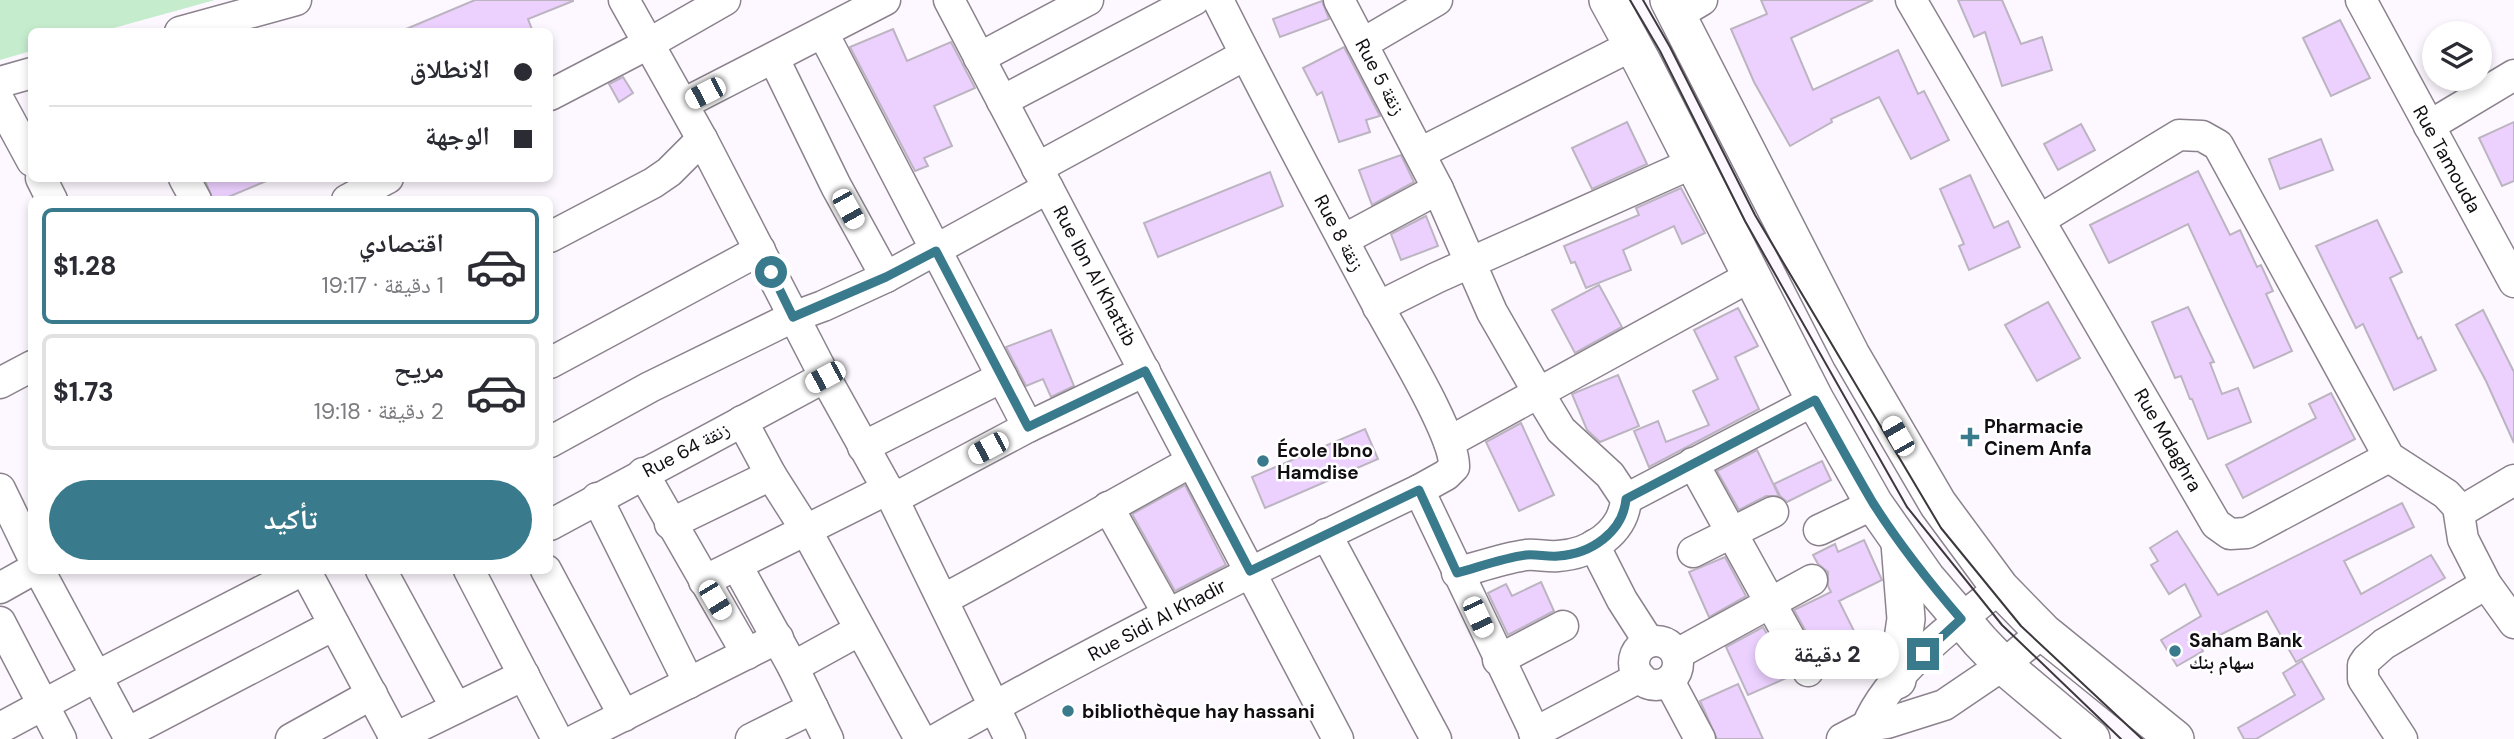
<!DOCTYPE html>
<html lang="ar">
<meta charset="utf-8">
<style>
:root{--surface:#fff;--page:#f2f2f3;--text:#2b2b33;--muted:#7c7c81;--line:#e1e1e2;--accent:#397a8d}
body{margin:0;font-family:"DM Sans","Noto Naskh Arabic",sans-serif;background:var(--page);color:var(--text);direction:rtl;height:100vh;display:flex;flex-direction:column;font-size:26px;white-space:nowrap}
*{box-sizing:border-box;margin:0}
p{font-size:23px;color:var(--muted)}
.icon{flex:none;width:38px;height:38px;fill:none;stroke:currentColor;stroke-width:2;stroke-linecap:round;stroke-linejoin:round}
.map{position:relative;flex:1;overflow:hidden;direction:ltr}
.drawer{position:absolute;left:28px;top:196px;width:525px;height:378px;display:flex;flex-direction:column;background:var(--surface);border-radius:10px;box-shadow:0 4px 10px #0003;direction:rtl}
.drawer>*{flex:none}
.hud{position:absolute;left:28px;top:28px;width:525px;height:154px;border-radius:10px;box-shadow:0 4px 10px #0003;direction:rtl;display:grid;align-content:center;height:154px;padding:0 21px;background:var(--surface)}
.fabs{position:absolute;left:2422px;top:21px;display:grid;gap:14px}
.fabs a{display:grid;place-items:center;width:70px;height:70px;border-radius:50%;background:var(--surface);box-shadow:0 4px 10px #0003;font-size:35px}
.end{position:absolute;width:32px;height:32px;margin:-16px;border:9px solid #397a8d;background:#fff;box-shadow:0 0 0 4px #fff}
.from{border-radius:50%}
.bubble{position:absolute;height:49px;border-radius:24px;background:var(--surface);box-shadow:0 4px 10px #0003;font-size:23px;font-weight:800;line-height:49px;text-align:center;direction:rtl}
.car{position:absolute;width:21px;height:42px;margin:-21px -10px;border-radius:9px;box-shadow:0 0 5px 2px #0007;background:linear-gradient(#fff 24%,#345 0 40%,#fff 0 76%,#345 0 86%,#fff 0)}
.hud b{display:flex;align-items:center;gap:24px;height:66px;font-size:26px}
.hud b+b{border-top:2px solid var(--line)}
.hud i{width:18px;height:18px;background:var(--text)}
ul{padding:12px 0 0;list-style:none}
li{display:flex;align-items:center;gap:21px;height:116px;margin:0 14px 10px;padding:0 7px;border:4px solid var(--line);border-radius:10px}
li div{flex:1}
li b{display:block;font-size:26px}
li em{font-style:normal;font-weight:800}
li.on{border-color:var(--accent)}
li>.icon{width:63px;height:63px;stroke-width:1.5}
.button{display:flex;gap:14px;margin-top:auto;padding:14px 21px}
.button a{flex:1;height:80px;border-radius:42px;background:var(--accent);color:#fff;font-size:28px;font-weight:800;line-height:80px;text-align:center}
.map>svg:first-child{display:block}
.green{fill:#c6ecce}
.building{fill:#ecd1ff;stroke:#bcb5c1;stroke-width:2}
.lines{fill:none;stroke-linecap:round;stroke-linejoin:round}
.minor-casing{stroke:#8b828d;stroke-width:33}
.major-casing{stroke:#8b828d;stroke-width:40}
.minor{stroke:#fff;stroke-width:30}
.major{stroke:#fff;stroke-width:37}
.tram{stroke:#3c383d;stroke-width:2}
.route{stroke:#397a8d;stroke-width:9}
.poi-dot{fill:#397a8d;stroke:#fff;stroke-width:2.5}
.labels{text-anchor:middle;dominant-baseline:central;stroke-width:5;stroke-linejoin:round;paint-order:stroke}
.street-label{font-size:19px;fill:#110e12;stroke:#fff}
.poi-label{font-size:19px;font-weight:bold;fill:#110e12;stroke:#fff;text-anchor:start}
</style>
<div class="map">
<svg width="2514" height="739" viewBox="0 0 2514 739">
<rect width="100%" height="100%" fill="#fdf8ff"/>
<polygon class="green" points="0,0 215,0 103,31 32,32 31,51 0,60"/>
<g class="building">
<polygon points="475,0 573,0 573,1 528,19 533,32 399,32"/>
<polygon points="1761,0 1873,0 1791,38 1813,90 1898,50 1918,94 1924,91 1949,140 1911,159 1879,97 1831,119 1832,122 1790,146 1754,82 1731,29 1767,14"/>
<polygon points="1958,0 2002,0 2021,44 2042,37 2052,70 2002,86 1985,32 1974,37"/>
<polygon points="1322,1 1329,19 1280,37 1273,19"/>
<polygon points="2340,20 2370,78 2331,96 2303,38"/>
<polygon points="893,29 907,61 951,42 975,88 934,106 952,146 924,158 928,166 915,171 850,47"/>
<polygon points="1344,47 1380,116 1366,120 1370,132 1339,142 1322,92 1317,95 1303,68"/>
<polygon points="623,77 633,93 619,102 609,84"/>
<polygon points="1627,122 1647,164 1592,189 1572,148"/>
<polygon points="2514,122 2514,181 2502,186 2479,138"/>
<polygon points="2081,124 2095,150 2058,170 2044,144"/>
<polygon points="2321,139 2333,170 2280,189 2269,159"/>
<polygon points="1401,155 1414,182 1372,205 1359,170"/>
<polygon points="2198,171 2230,235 2240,230 2257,267 2261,265 2273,291 2266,294 2292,351 2254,368 2188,224 2109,263 2090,225"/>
<polygon points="1270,172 1283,206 1158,257 1144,223"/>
<polygon points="1970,175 1994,228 2008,221 2020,247 1969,270 1959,246 1964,244 1940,189"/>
<polygon points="204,178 271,178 271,179 221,200 213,200"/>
<polygon points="1681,188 1705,233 1682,244 1674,226 1623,250 1631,270 1586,288 1575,262 1571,263 1564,246 1639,215 1636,208"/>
<polygon points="1426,216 1438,246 1401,260 1391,234"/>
<polygon points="2377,220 2402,272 2390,278 2418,339 2421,337 2436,370 2394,390 2363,324 2356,328 2316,246"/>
<polygon points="1599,285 1622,327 1575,353 1552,310"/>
<polygon points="2048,302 2080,358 2037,381 2005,325"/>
<polygon points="2188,307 2214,362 2210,363 2222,394 2238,388 2251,422 2208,439 2192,399 2190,399 2181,376 2175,378 2152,322"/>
<polygon points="1738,308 1758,346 1735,357 1759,409 1649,467 1634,431 1658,421 1666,442 1709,425 1693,391 1718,379 1694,330"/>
<polygon points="2483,310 2514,372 2514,443 2486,381 2456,325"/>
<polygon points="1051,330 1074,386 1051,397 1043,379 1026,386 1006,347"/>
<polygon points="1618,375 1639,426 1600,442 1587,430 1572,394"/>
<polygon points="2331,393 2355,439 2243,498 2226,465 2316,418 2309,404"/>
<polygon points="1521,423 1554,495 1519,511 1486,442"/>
<polygon points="1365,429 1378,459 1265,508 1252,477"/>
<polygon points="1757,450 1779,496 1766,496 1739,510 1717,471"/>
<polygon points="1822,461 1831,480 1787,502 1780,496 1774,484"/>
<polygon points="1185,485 1226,565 1175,591 1132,514"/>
<polygon points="2402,503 2414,527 2344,561 2361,594 2431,555 2445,578 2296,662 2267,611 2200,645 2203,651 2177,666 2161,640 2201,616 2185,584 2169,594 2151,565 2158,561 2150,548 2177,531 2218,595"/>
<polygon points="1864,540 1882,580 1839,601 1858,639 1820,657 1794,610 1831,592 1828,586 1828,572 1818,564 1813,555 1835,544 1838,552"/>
<polygon points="1725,557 1746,596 1709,617 1689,572"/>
<polygon points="1541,582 1554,611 1508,635 1488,593 1506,584 1512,596"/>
<polygon points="1763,627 1791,676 1748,695 1726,647"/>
<polygon points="2302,661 2324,699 2256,739 2244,739 2238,728 2295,695 2283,673"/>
<polygon points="1738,684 1763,739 1717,739 1700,701"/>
</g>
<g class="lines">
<defs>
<g id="minor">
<polyline points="624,0 702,139 825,377 893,499 1010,739"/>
<polyline points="949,0 1338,739"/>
<path d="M 1339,0 L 1438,189 L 1492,312 L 1538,392 L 1561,430 L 1610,475 L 1626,499 C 1624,532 1591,554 1558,556 C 1547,557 1537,554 1526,555 C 1503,558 1479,567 1457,573"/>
<polyline points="1911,0 2216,524 2230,534 2247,533 2389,457"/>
<polyline points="2361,0 2514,282"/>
<polyline points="1677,15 1702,0"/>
<polyline points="180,32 296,0"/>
<polyline points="823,33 1002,377 863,447"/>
<polyline points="1362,44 1437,0"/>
<polyline points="979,58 1088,0"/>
<polyline points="774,59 836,186 886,277"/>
<polyline points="0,82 32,73"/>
<polyline points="550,95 648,44 725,0"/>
<polyline points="1002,101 1194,0"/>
<polyline points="0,102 32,161"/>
<polyline points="683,104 885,0"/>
<polyline points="2429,126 2514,75"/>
<polyline points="1420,153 1633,45"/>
<polyline points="1037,168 1245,55"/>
<polyline points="41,178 52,200"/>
<polyline points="184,178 196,200"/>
<polyline points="347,200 388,178"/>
<polyline points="2041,219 2179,135 2202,136 2218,145 2389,457 2446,494 2458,507 2463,539 2486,584 2514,623"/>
<polyline points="550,237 653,183 669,172 702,139"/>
<polyline points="1343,240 1438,189"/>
<polyline points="1378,307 1436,278 1693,163"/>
<polyline points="550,363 760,250"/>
<polyline points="1002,377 1028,427"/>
<polyline points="0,383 32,366"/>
<polyline points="742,421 771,475 806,530 920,739"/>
<polyline points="550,442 650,387 793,317 823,306 886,277 1048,188"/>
<polyline points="1449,442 1751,276"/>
<polyline points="1693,463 1808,671"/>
<polyline points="643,473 747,654"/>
<polyline points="0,489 32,555"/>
<polyline points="1419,490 1538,739"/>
<polyline points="597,498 689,683"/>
<polyline points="893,499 1028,427 1145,371"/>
<polyline points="1626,499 1815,400"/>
<polyline points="1108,507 1168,614"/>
<polyline points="2460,512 2514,480"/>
<polyline points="670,524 771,475"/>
<polyline points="550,525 825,377"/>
<polyline points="1819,530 1874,504"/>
<polyline points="1326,534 1436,739"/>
<polyline points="1594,545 1622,600 1649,642"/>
<polyline points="1693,552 1773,512"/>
<polyline points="737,566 793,667 828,739"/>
<polyline points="39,570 130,739"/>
<polyline points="305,570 395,738"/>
<polyline points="381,570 456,708"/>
<polyline points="469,570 557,739"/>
<polyline points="546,570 624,716"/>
<polyline points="704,581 888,489"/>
<polyline points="0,588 32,570"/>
<path d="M 944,599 C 1027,555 1108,507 1191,462"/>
<polyline points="0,622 61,739"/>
<circle cx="1656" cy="663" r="22"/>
<polyline points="1677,654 1812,580"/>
<polyline points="1498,660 1563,626"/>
<polyline points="793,667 860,630"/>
<polyline points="1669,681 1700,739"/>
<path d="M 1867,726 C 1888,674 1956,622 2000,588"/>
<polyline points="0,728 95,677 303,570"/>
<polyline points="127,733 334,625"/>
<polyline points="1534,733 1640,677"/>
<polyline points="291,739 372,694"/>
<polyline points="393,739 524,675"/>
<polyline points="577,739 778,638"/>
<polyline points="751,739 813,708"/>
<path d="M 937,739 C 1094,649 1256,568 1419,490 L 1446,475 L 1454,467 C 1456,436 1394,336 1377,304 C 1323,203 1269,102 1218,0"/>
<polyline points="1842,739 1867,726 1887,723 1944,705 2003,665 2043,632"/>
<polyline points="2402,739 2363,679 2363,665 2367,659 2384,644 2486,584"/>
</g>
<g id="major">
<polyline points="1608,0 1642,62 1815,400 1874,504 1926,578 1980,641 2003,665 2091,739"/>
<polyline points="1669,0 1851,355 1938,504 2000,588 2043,632 2175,739"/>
<polyline points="1897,680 1906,619 1900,543"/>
</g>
</defs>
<use href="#minor" class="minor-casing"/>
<use href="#major" class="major-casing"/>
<use href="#minor" class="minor"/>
<use href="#major" class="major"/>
<g class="tram">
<polyline points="1630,0 1660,51 1745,221 1907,507 2002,625 2121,739"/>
<polyline points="1643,0 1670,47 1755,215 1941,528 2021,626 2142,739"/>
</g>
</g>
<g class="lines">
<path class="route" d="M 771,272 L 793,317 L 886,277 L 936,251 L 1028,427 L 1145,371 L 1250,571 L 1419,490 L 1457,573 C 1479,567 1503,558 1526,555 C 1537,554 1547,557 1558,556 C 1591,554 1623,532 1626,499 L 1815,400 C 1834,434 1853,469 1873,503 C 1899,544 1929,582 1961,619 L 1923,654"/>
</g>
<g class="poi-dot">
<path d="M1966.5 426.5h7v7h7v7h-7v7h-7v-7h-7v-7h7z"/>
<circle cx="1263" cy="461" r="7"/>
<circle cx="2175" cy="651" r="7"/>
<circle cx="1068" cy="711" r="7"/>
</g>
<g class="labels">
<g class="street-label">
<text transform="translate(1380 77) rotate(62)">Rue 5 زنقة</text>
<text transform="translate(2447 159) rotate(61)">Rue Tamouda</text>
<text transform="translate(1339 233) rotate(62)">Rue 8 زنقة</text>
<text transform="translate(1095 276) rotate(62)">Rue Ibn Al Khattib</text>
<text transform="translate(2168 440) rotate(60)">Rue Mdaghra</text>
<text transform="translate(686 450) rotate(-28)">Rue 64 زنقة</text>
<text transform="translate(1157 620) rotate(-28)">Rue Sidi Al Khadir</text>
</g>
<g class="poi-label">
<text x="1984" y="426">Pharmacie<tspan x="1984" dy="22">Cinem Anfa</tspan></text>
<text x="1277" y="450">École Ibno<tspan x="1277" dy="22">Hamdise</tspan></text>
<text x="2189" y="640">Saham Bank<tspan x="2189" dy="22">سهام بنك</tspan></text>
<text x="1082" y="711">bibliothèque hay hassani</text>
</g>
</g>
</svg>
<div class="fabs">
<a><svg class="icon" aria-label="layers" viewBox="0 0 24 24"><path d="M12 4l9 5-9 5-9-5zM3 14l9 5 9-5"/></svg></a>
</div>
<i class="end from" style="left:771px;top:272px"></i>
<i class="end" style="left:1923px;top:654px"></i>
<div class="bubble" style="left:1755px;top:630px;width:144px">2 دقيقة</div>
<i class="car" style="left:705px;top:93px;rotate:243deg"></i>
<i class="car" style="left:848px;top:209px;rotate:151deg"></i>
<i class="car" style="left:825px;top:377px;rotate:242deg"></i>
<i class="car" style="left:1898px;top:436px;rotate:330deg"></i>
<i class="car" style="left:988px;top:448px;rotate:242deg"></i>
<i class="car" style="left:715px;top:600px;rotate:149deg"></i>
<i class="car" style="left:1478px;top:617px;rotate:155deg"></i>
<div class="hud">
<b><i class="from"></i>الانطلاق</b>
<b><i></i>الوجهة</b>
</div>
<section class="drawer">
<ul>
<li class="on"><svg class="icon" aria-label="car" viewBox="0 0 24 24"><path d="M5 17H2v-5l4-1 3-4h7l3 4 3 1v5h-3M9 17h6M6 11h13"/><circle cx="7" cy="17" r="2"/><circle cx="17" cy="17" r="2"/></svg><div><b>اقتصادي</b><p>1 دقيقة · 19:17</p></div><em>$1.28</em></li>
<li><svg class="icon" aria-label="car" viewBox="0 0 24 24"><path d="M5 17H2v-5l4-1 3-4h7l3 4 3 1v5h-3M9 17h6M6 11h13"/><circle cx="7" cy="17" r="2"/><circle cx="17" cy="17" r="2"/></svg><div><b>مريح</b><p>2 دقيقة · 19:18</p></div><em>$1.73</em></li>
</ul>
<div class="button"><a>تأكيد</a></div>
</section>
</div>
